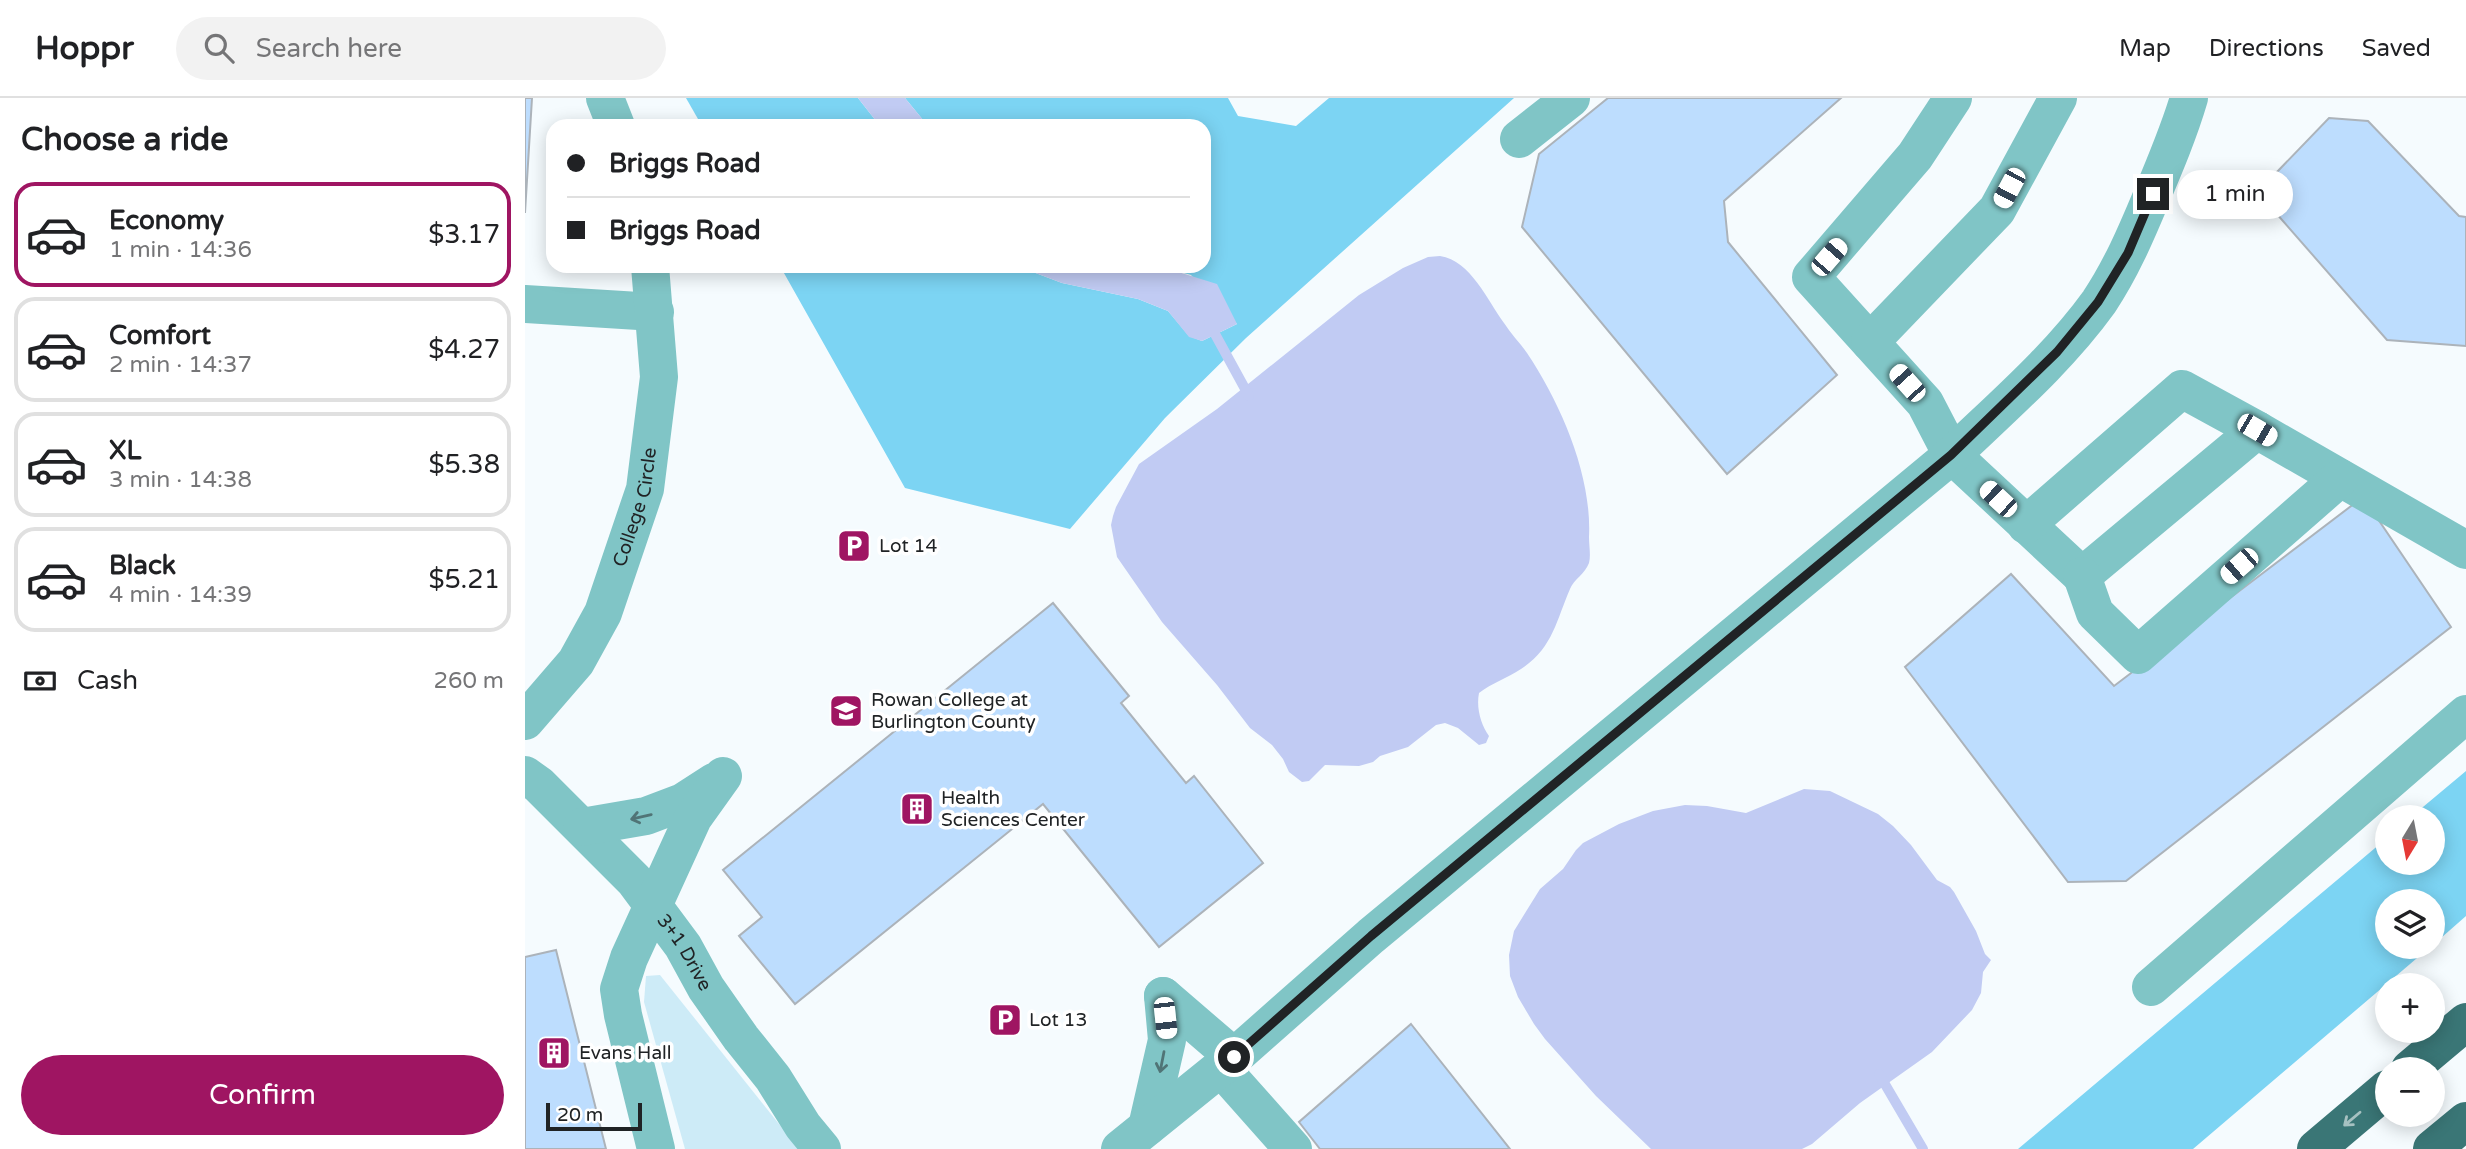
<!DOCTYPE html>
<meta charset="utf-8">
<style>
:root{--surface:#fff;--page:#f2f2f2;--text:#202124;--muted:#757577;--line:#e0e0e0;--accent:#9f1562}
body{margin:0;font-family:"Varela Round",sans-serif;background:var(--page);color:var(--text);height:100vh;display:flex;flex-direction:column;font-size:26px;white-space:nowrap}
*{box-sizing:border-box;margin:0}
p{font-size:23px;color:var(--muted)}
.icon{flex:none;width:38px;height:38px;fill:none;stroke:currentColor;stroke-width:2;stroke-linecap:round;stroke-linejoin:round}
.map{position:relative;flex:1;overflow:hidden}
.sheet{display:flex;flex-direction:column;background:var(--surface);width:525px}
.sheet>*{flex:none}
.hud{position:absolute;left:21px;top:21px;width:665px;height:154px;border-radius:21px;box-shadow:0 4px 18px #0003;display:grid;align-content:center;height:154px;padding:0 21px;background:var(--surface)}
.needle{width:46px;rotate:190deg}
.buttons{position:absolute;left:1850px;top:707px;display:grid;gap:14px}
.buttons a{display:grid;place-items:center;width:70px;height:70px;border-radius:50%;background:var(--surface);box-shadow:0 4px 18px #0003;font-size:35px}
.scale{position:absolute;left:21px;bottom:18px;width:96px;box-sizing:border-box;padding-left:7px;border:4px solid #202325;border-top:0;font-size:19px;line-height:24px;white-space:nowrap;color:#202325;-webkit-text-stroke:5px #fff;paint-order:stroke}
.end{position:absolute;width:32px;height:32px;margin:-16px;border:9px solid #202325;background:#fff;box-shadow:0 0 0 4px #fff}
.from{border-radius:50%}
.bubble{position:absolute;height:49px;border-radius:24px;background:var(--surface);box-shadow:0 4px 18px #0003;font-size:23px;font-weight:600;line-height:49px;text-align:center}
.car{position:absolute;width:21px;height:42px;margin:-21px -10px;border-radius:9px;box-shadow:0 0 5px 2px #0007;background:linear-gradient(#fff 24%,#345 0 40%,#fff 0 76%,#345 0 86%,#fff 0)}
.hud b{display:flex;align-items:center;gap:24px;height:66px;font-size:26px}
.hud b+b{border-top:2px solid var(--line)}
.hud i{width:18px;height:18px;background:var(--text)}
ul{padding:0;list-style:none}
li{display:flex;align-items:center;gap:21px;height:105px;margin:0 14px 10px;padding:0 7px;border:4px solid var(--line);border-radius:21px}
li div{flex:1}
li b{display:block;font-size:26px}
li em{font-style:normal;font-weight:600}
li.current{border-color:var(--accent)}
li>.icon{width:63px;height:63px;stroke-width:1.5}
h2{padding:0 21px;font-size:32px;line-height:84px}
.pay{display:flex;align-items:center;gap:18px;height:77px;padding:0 21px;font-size:26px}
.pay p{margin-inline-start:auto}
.cta{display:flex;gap:14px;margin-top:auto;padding:14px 21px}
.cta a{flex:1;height:80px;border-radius:42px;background:var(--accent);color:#fff;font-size:28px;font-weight:600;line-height:80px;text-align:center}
header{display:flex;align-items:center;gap:42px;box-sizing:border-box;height:98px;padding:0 35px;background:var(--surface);border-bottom:2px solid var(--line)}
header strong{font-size:33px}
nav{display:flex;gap:38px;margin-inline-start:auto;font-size:24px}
.search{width:490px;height:63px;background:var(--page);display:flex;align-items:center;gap:18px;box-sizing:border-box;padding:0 24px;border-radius:38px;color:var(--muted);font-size:26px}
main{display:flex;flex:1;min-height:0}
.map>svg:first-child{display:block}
.green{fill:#cdebf7}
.forest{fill:#7cd4f3}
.water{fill:#c1cbf3}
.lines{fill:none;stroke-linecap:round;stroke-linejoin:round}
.stream{stroke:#c1cbf3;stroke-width:10}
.building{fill:#bdddfe;stroke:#acb3ba;stroke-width:2}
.minor{stroke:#80c5c6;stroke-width:38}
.highway{stroke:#3a7676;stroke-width:38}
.oneway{stroke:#507476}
.oneway2{stroke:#a6c1c1}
.route{stroke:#202325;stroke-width:9}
.labels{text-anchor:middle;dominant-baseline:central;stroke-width:7;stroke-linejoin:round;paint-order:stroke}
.street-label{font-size:19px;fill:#202325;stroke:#fff}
.poi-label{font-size:19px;fill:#202325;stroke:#fff;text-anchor:start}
</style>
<header>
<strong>Hoppr</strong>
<div class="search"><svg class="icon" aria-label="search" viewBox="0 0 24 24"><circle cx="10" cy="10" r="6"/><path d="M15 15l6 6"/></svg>Search here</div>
<nav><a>Map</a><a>Directions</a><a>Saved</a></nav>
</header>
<main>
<section class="sheet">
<h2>Choose a ride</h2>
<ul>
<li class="current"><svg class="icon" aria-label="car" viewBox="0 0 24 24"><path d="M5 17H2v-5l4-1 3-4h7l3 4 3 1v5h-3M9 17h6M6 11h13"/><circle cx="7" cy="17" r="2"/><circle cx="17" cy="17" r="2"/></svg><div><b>Economy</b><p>1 min · 14:36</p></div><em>$3.17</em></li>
<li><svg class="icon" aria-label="car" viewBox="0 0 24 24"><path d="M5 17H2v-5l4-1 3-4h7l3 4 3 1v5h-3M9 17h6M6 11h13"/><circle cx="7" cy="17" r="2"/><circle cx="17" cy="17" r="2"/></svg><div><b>Comfort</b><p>2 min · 14:37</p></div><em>$4.27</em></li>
<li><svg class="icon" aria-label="car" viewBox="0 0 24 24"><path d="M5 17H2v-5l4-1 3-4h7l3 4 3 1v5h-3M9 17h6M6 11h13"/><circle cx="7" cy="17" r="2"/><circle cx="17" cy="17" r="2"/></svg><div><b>XL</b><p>3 min · 14:38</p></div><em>$5.38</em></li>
<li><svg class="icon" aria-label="car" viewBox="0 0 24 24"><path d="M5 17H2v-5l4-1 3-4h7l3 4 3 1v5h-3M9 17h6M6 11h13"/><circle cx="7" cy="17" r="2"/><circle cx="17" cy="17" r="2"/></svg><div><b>Black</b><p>4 min · 14:39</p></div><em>$5.21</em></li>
</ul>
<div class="pay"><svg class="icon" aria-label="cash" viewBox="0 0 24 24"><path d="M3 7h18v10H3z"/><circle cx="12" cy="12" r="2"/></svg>Cash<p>260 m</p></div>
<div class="cta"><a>Confirm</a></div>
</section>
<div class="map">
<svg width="1941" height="1051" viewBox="0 0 1941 1051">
<rect width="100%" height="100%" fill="#f5fbfe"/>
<polygon class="green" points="135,877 274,1051 160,1051 119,904 121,878"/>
<g class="forest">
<polygon points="161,0 333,0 355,28 177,28"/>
<polygon points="380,0 703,0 713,18 771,28 804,0 989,0 721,240 640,320 545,431 380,390 255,168 492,168 537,185 613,201 643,213 664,238 677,243 712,226 666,177 634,168 679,168 679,28 403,28"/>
<polygon points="1941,673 1941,818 1908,847 1908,803 1862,803 1862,849 1905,849 1668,1051 1493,1051 1862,740 1862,765 1908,765 1908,719 1886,719"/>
</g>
<g class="water">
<polygon points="333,0 380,0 403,28 355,28"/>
<path d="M 915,158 C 946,163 962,202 979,225 C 986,236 995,245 1002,255 C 1036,306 1067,377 1064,439 C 1064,448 1066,457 1064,465 C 1060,476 1049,481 1045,491 C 1031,523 1028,550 996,571 C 982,580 967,585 954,595 C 951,610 956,627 964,638 L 961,645 L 954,647 L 933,630 L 920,625 L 911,627 L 883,649 L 855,658 L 848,664 L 834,668 L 800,667 L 784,683 L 777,684 L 764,674 L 758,661 L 747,647 L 725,630 L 692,587 L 637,524 L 592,459 L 586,427 L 588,418 L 591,409 L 614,366 L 692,311 L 834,197 L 878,170 L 903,159 Z"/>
<polygon points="492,168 634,168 692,186 712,226 677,243 664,239 643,213 613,201 537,185"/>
<polygon points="1279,691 1305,693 1353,716 1368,728 1386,747 1412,782 1425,789 1429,794 1451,833 1460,856 1466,862 1458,874 1456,895 1447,912 1407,954 1335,1005 1287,1046 1277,1051 1126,1051 1071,998 1020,941 1009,926 993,899 985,878 984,857 989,833 1015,791 1038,771 1051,752 1058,745 1094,726 1128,713 1160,707 1182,708 1221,715"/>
</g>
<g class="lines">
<g class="stream">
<polyline points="684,225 724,298"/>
<polyline points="1354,976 1398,1051"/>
</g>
</g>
<g class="building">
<polygon points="0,0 7,0 0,115"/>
<polygon points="1083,0 1316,0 1199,103 1203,144 1312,277 1202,376 997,129 1014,56"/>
<polygon points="1804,20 1843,23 1934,118 1941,119 1941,248 1862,242 1751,115 1751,75"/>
<polygon points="1838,399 1926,529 1601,783 1543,784 1380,569 1486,476 1589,588"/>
<polygon points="528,505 604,598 596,605 661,685 669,678 738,765 634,849 518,706 270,906 214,838 237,819 198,772"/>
<polygon points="31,852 81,1051 0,1051 0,859"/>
<polygon points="886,926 985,1051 795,1051 774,1024"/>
</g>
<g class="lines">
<g class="minor">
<polyline points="80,0 91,28"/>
<polyline points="1428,0 1390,58 1286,179 1400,305 1427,357 1557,478 1732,332 1941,452"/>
<polyline points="994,41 1046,0"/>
<polyline points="0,206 130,214"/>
<polyline points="1345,244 1472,112 1533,0"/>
<polyline points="1501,427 1657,291 1732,332"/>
<polyline points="1557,478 1570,515 1613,557 1815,380"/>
<path id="s1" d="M 0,623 L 51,564 L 78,515 L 120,391 L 134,279 L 125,168"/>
<path id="s2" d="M 0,677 L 14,687 L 109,782 L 158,848 L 181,890 L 216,940 L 248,980 L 278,1028 L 297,1051"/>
<polyline points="57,729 121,718 158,704 189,684"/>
<polyline points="1626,889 1941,616"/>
<polyline points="638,898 709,959"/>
<polyline points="696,970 768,1051"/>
<polyline points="622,1029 642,942 638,898"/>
<polyline points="131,1051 98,917 94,891 104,860 168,720 198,678"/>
<path d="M 595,1051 L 709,959 L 846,838 L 1427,357 C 1477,309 1533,261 1574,204 C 1596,171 1611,136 1626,100 C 1640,67 1654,34 1664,0"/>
</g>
<g class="highway">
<polyline points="1885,971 1941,924"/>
<polyline points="1791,1051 1862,991"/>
<polyline points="1907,1051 1941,1023"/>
</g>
</g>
<defs><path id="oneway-shaft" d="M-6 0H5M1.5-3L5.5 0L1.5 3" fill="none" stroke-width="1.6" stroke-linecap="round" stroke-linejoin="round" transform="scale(1.75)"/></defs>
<g class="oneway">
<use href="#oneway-shaft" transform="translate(116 719) rotate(167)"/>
<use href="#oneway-shaft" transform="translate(637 964) rotate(101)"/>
</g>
<use class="oneway2" href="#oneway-shaft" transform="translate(1827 1021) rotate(140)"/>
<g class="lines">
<polyline class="route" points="709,959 846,838 1426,357 1532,254 1573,204 1603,155 1628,96"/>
</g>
<defs>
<symbol id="parking-square" viewBox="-11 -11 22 22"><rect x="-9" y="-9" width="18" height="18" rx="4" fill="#9f1562" stroke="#fff"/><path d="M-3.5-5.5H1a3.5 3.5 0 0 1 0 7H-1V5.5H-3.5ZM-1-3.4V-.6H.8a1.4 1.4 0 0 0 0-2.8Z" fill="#fff"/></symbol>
<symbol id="university-square" viewBox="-11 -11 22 22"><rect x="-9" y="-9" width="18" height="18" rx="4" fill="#9f1562" stroke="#fff"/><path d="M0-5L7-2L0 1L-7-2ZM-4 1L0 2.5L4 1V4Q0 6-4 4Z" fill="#fff"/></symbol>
<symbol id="building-square" viewBox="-11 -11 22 22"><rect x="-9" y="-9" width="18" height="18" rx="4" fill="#9f1562" stroke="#fff"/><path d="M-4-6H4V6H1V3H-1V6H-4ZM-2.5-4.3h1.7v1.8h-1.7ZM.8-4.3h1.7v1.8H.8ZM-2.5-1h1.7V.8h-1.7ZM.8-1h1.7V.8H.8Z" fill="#fff"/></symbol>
</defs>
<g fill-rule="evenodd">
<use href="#parking-square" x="310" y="429" width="38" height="38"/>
<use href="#university-square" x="302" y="594" width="38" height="38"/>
<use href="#building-square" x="373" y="692" width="38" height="38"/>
<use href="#parking-square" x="461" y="903" width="38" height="38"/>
<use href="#building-square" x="10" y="936" width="38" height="38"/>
</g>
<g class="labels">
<g class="street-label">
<text stroke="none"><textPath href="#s1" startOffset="245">College Circle</textPath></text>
<text stroke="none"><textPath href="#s2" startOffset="240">3+1 Drive</textPath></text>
</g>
<g class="poi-label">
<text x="354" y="448">Lot 14</text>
<text x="346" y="602">Rowan College at<tspan x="346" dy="22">Burlington County</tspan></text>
<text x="416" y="700">Health<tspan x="416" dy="22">Sciences Center</tspan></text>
<text x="504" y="922">Lot 13</text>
<text x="54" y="955">Evans Hall</text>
</g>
</g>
</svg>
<div class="buttons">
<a><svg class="needle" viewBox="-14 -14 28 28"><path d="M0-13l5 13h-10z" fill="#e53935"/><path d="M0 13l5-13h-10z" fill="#757577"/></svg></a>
<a><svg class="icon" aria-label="layers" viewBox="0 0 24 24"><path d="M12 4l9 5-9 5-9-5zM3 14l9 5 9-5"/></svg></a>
<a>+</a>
<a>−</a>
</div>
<div class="scale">20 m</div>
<i class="end from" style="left:709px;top:959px"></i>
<i class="end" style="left:1628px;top:96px"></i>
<div class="bubble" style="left:1652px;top:72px;width:116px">1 min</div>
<i class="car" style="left:1484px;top:90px;rotate:208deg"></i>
<i class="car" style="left:1304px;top:159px;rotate:41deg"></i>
<i class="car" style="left:1382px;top:285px;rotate:318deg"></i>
<i class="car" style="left:1732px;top:332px;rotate:120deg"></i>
<i class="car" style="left:1473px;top:401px;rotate:313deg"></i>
<i class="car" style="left:1714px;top:468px;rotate:229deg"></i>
<i class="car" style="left:640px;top:920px;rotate:174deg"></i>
<div class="hud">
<b><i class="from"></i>Briggs Road</b>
<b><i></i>Briggs Road</b>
</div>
</div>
</main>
